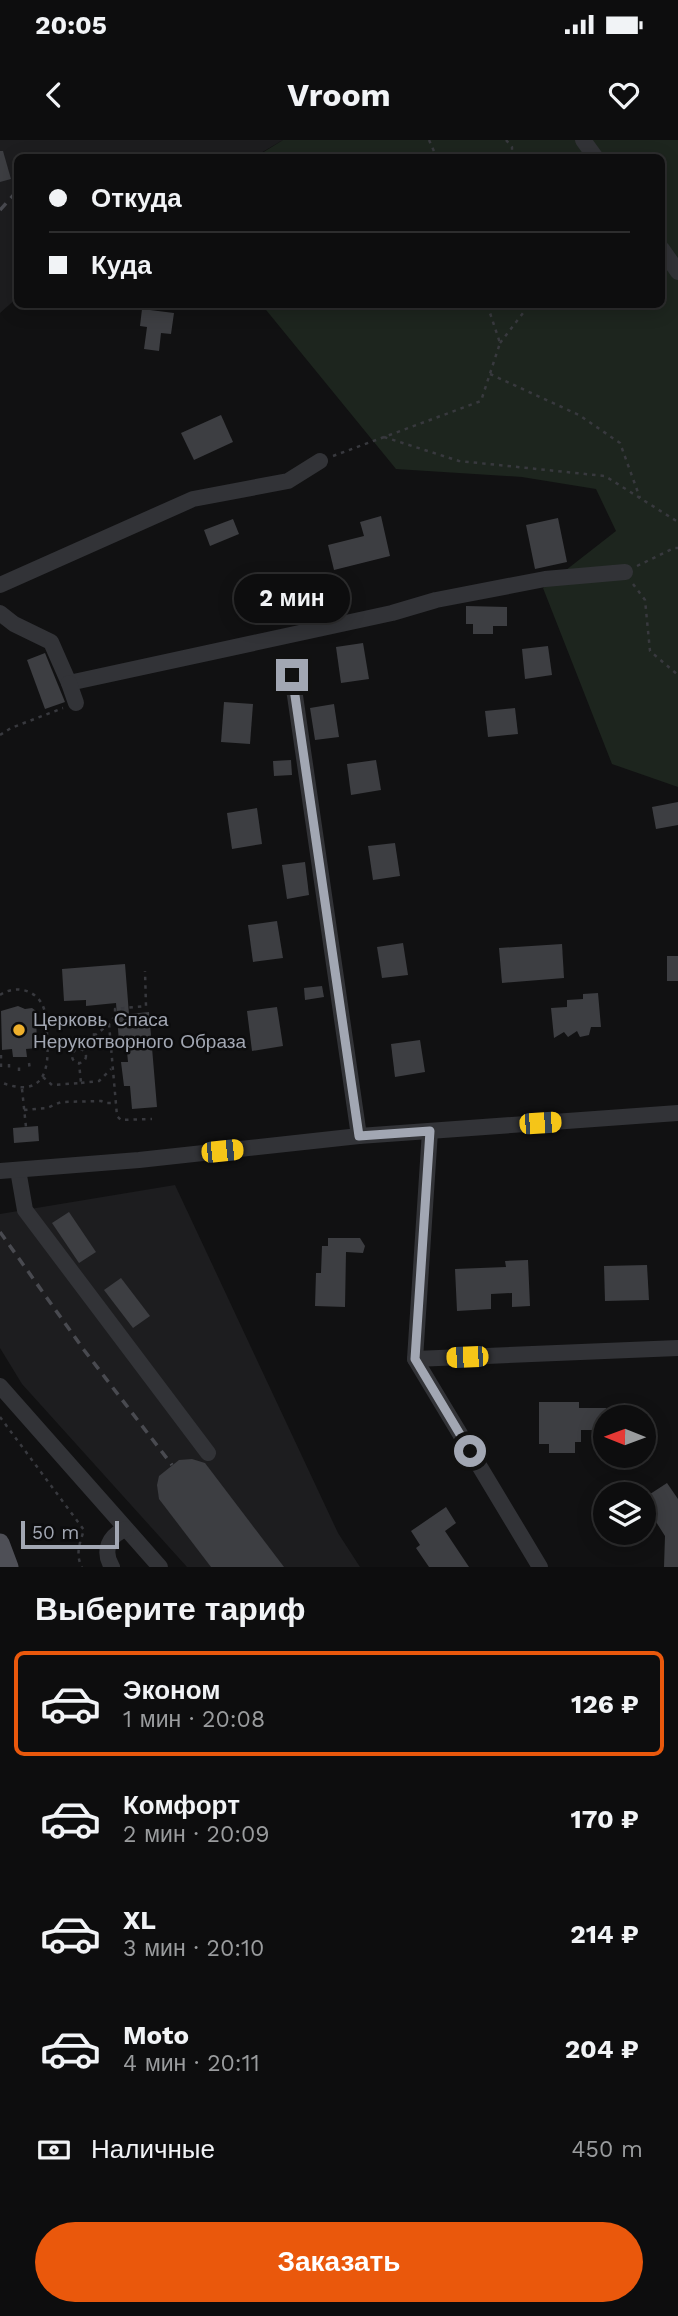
<!DOCTYPE html>
<html lang="ru">
<meta charset="utf-8">
<style>
:root{--surface:#0d0d0e;--page:#1b1b1c;--text:#f1f3f6;--muted:#9a9c9e;--line:#2d2d2e;--accent:#ea580c}
body{margin:0;font-family:"Work Sans",sans-serif;background:var(--page);color:var(--text);height:100vh;display:flex;flex-direction:column;font-size:26px;white-space:nowrap}
*{box-sizing:border-box;margin:0}
p{font-size:23px;color:var(--muted)}
.icon{flex:none;width:38px;height:38px;fill:none;stroke:currentColor;stroke-width:2;stroke-linecap:round;stroke-linejoin:round}
.map{position:relative;height:1427px;overflow:hidden}
.side{display:flex;flex-direction:column;background:var(--surface);flex:1}
.side>*{flex:none}
.hud{position:absolute;left:14px;top:14px;width:651px;height:154px;border-radius:10px;box-shadow:0 4px 18px #0003,0 0 0 2px var(--line);display:grid;align-content:center;height:154px;padding:0 35px;background:var(--surface)}
.needle{width:46px;rotate:271deg}
.buttons{position:absolute;left:593px;top:1265px;display:grid;gap:14px}
.buttons a{display:grid;place-items:center;width:63px;height:63px;border-radius:50%;background:var(--surface);box-shadow:0 4px 18px #0003,0 0 0 2px var(--line);font-size:35px}
.scale{position:absolute;left:21px;bottom:18px;width:98px;box-sizing:border-box;padding-left:7px;border:4px solid #a2a7b3;border-top:0;font-size:19px;line-height:24px;white-space:nowrap;color:#a2a7b3;-webkit-text-stroke:5px #0c0c0d;paint-order:stroke}
.end{position:absolute;width:32px;height:32px;margin:-16px;border:9px solid #a2a7b3;background:#111;box-shadow:0 0 0 4px #111}
.from{border-radius:50%}
.bubble{position:absolute;height:49px;border-radius:24px;background:var(--surface);box-shadow:0 4px 18px #0003,0 0 0 2px var(--line);font-size:23px;font-weight:700;line-height:49px;text-align:center}
.car{position:absolute;width:21px;height:42px;margin:-21px -10px;border-radius:9px;box-shadow:0 0 5px 2px #0007;background:linear-gradient(#f5c518 24%,#345 0 40%,#f5c518 0 76%,#345 0 86%,#f5c518 0)}
.hud b{display:flex;align-items:center;gap:24px;height:66px;font-size:26px}
.hud b+b{border-top:2px solid var(--line)}
.hud i{width:18px;height:18px;background:var(--text)}
ul{padding:0;list-style:none}
li{display:flex;align-items:center;gap:21px;height:105px;margin:0 14px 10px;padding:0 21px;border:4px solid transparent;border-radius:10px}
li div{flex:1}
li b{display:block;font-size:26px}
li em{font-style:normal;font-weight:700}
li.current{border-color:var(--accent)}
li>.icon{width:63px;height:63px;stroke-width:1.5}
h2{padding:0 35px;font-size:32px;line-height:84px}
.pay{display:flex;align-items:center;gap:18px;height:77px;padding:0 35px;font-size:26px}
.pay p{margin-inline-start:auto}
.cta{display:flex;gap:14px;margin-top:auto;padding:14px 35px}
.cta a{flex:1;height:80px;border-radius:42px;background:var(--accent);color:#fff;font-size:28px;font-weight:700;line-height:80px;text-align:center}
.status{display:flex;justify-content:space-between;align-items:center;height:49px;padding:0 35px;background:var(--surface);direction:ltr}
.status svg{height:19px;fill:currentColor}
header{display:flex;justify-content:space-between;align-items:center;height:91px;padding:0 35px;background:var(--surface);font-size:32px;font-weight:700}
.map>svg:first-child{display:block}
.built{fill:#1d1d1f}
.green{fill:#1d251e}
.building{fill:#3d3e42}
.lines{fill:none;stroke-linecap:round;stroke-linejoin:round}
.path{stroke:#38393e;stroke-width:2.5;stroke-dasharray:3.5 5;stroke-linecap:butt}
.minor{stroke:#323337;stroke-width:16}
.major{stroke:#4e4f56;stroke-width:19}
.rail{stroke:#494a50;stroke-width:3.5;stroke-dasharray:9 7;stroke-linecap:butt}
.route{stroke:#a2a7b3;stroke-width:9}
.poi-dot{fill:#efb02c;stroke:#0c0c0d;stroke-width:2.5}
.labels{text-anchor:middle;dominant-baseline:central;stroke-width:5;stroke-linejoin:round;paint-order:stroke}
.poi-label{font-size:19px;fill:#a2a7b3;stroke:#0c0c0d;text-anchor:start}
</style>
<div class="status"><b>20:05</b><svg viewBox="0 0 49 12"><path d="M0 12V9h3v3zM5 12V6h3v6zM10 12V3h3v9zM15 12V0h3v12zM26 1h20v11H26zM47 4h2v5h-2z"/></svg></div>
<header><svg class="icon" aria-label="back" viewBox="0 0 24 24"><path d="M15 5l-7 7 7 7"/></svg>Vroom<svg class="icon" aria-label="heart" viewBox="0 0 24 24"><path d="M12 20l-8-8c-3-5 5-10 8-4 3-6 11-1 8 4z"/></svg></header>
<div class="map">
<svg width="678" height="1427" viewBox="0 0 678 1427">
<rect width="100%" height="100%" fill="#111112"/>
<g class="built">
<polygon points="0,0 283,0 254,17 18,18 17,158 0,173"/>
<polygon points="175,1045 338,1393 360,1427 187,1427 22,1244 0,1208 0,1074"/>
</g>
<polygon class="green" points="283,0 678,0 678,647 612,624 543,448 616,391 596,349 522,337 396,329 262,165 662,164 662,18 254,18"/>
<g class="building">
<polygon points="0,11 3,11 11,39 0,42"/>
<polygon points="142,169 174,173 171,194 161,193 159,211 144,209 147,187 140,186"/>
<polygon points="221,275 233,302 194,320 181,293"/>
<polygon points="381,376 390,416 334,430 328,405 364,396 360,382"/>
<polygon points="558,378 567,422 535,429 526,385"/>
<polygon points="233,379 239,394 210,406 204,390"/>
<polygon points="466,466 507,467 507,486 493,486 493,494 473,494 473,484 466,484"/>
<polygon points="363,503 369,539 341,543 336,507"/>
<polygon points="548,506 552,535 525,539 522,509"/>
<polygon points="45,513 65,562 45,569 27,520"/>
<polygon points="224,562 253,564 250,604 221,602"/>
<polygon points="334,564 339,597 315,600 310,568"/>
<polygon points="515,568 518,594 488,597 485,571"/>
<polygon points="291,620 292,635 274,636 273,621"/>
<polygon points="376,620 381,650 351,655 347,624"/>
<polygon points="678,662 678,685 656,689 652,667"/>
<polygon points="257,668 262,704 232,709 227,673"/>
<polygon points="395,703 400,736 373,740 368,706"/>
<polygon points="305,722 309,755 287,759 282,725"/>
<polygon points="277,781 283,818 253,822 248,785"/>
<polygon points="403,803 408,835 382,838 377,807"/>
<polygon points="562,804 564,838 502,843 499,808"/>
<rect x="667" y="816" width="11" height="25"/>
<polygon points="125,824 129,874 149,872 157,967 132,969 130,946 124,946 121,922 128,922 126,901 119,902 116,863 86,866 86,860 64,861 62,829"/>
<polygon points="322,846 324,857 305,860 304,848"/>
<polygon points="598,853 601,887 591,887 589,895 580,897 577,891 568,897 564,892 554,898 551,868 567,867 567,860 583,859 583,854"/>
<polygon points="18,866 25,869 32,868 36,871 37,908 26,909 27,917 13,917 12,909 2,910 1,871"/>
<polygon points="277,867 283,906 252,911 247,871"/>
<polygon points="420,900 425,932 395,937 391,904"/>
<polygon points="38,986 39,1001 14,1003 13,988"/>
<polygon points="69,1072 96,1112 79,1123 52,1083"/>
<polygon points="328,1098 360,1098 365,1106 363,1113 346,1112 345,1167 315,1166 316,1133 321,1133 322,1106 328,1106"/>
<polygon points="528,1120 530,1166 512,1167 512,1153 491,1154 491,1169 457,1171 455,1129 506,1127 505,1121"/>
<polygon points="647,1125 649,1160 605,1161 604,1126"/>
<polygon points="121,1138 150,1176 133,1188 104,1150"/>
<polygon points="539,1262 579,1262 579,1268 606,1268 606,1290 581,1290 581,1302 575,1302 575,1313 549,1313 549,1304 539,1304"/>
<polygon points="192,1319 205,1323 284,1427 211,1427 159,1359 157,1345 159,1336 179,1320"/>
<polygon points="667,1343 678,1359 678,1427 664,1427 665,1396 644,1363 644,1358"/>
<polygon points="446,1367 456,1383 445,1391 469,1427 429,1427 416,1408 420,1405 411,1391"/>
</g>
<g class="lines">
<g class="path">
<polyline points="429,0 437,18"/>
<polyline points="506,0 512,7 512,18"/>
<polyline points="500,203 530,164"/>
<polyline points="490,234 579,275 620,303 640,358"/>
<polyline points="384,297 459,321 605,336 678,382"/>
<polyline points="333,316 481,261 500,203 487,164"/>
<polyline points="637,426 674,408 678,408"/>
<polyline points="633,444 645,460 650,511 678,535"/>
<polyline points="0,595 11,588 63,568"/>
<path d="M 0,855 C 16,844 38,850 44,869 C 47,878 47,888 47,897 C 50,932 43,959 0,942"/>
<polyline points="109,884 117,976 121,980 152,979"/>
<polyline points="47,887 109,884 115,876 115,869 146,866 145,831"/>
<polyline points="94,896 108,885"/>
<polyline points="48,902 63,901 74,911"/>
<circle cx="79" cy="916" r="7"/>
<polyline points="83,910 94,896 94,884"/>
<polyline points="1,915 1,932"/>
<polyline points="29,923 30,930"/>
<polyline points="9,924 9,931"/>
<polyline points="19,931 19,924"/>
<polyline points="43,937 52,945 81,943 79,923"/>
<polyline points="81,943 99,941 111,929"/>
<polyline points="22,949 26,987"/>
<polyline points="24,970 47,968 61,962 101,961 106,963 116,963"/>
<path d="M 0,1277 L 84,1390 C 80,1402 75,1415 82,1427"/>
</g>
<g class="minor">
<polyline points="583,0 596,18"/>
<polyline points="662,109 678,132"/>
<polyline points="0,445 193,359 288,341 320,321"/>
<polyline points="0,473 14,484 51,502 69,543 392,473 436,460 545,439 625,432"/>
<polyline points="292,535 359,996"/>
<polyline points="69,543 76,563"/>
<polyline points="430,991 415,1219 540,1427"/>
<polyline points="18,1030 25,1070 208,1313"/>
<polyline points="0,1031 139,1020 359,996 678,973"/>
<polyline points="415,1219 678,1208"/>
<polyline points="0,1246 160,1427"/>
<path d="M 112,1427 C 102,1411 109,1395 126,1389"/>
</g>
<polyline class="major" points="0,1403 9,1427"/>
<g class="rail">
<polyline points="0,70 18,50"/>
<polyline points="0,1092 84,1210 172,1325"/>
</g>
</g>
<g class="lines">
<polyline class="route" points="292,535 359,996 430,991 415,1219 470,1311"/>
</g>
<circle class="poi-dot" cx="19" cy="890" r="7"/>
<g class="labels">
<g class="poi-label">
<text x="33" y="879">Церковь Спаса<tspan x="33" dy="22">Нерукотворного Образа</tspan></text>
</g>
</g>
</svg>
<div class="buttons">
<a><svg class="needle" viewBox="-14 -14 28 28"><path d="M0-13l5 13h-10z" fill="#e53935"/><path d="M0 13l5-13h-10z" fill="#9a9c9e"/></svg></a>
<a><svg class="icon" aria-label="layers" viewBox="0 0 24 24"><path d="M12 4l9 5-9 5-9-5zM3 14l9 5 9-5"/></svg></a>
</div>
<div class="scale">50 m</div>
<i class="end from" style="left:470px;top:1311px"></i>
<i class="end" style="left:292px;top:535px"></i>
<div class="bubble" style="left:234px;top:434px;width:116px">2 мин</div>
<i class="car" style="left:540px;top:983px;rotate:86deg"></i>
<i class="car" style="left:222px;top:1011px;rotate:84deg"></i>
<i class="car" style="left:467px;top:1217px;rotate:268deg"></i>
<div class="hud">
<b><i class="from"></i>Откуда</b>
<b><i></i>Куда</b>
</div>
</div>
<section class="side">
<h2>Выберите тариф</h2>
<ul>
<li class="current"><svg class="icon" aria-label="car" viewBox="0 0 24 24"><path d="M5 17H2v-5l4-1 3-4h7l3 4 3 1v5h-3M9 17h6M6 11h13"/><circle cx="7" cy="17" r="2"/><circle cx="17" cy="17" r="2"/></svg><div><b>Эконом</b><p>1 мин · 20:08</p></div><em>126 ₽</em></li>
<li><svg class="icon" aria-label="car" viewBox="0 0 24 24"><path d="M5 17H2v-5l4-1 3-4h7l3 4 3 1v5h-3M9 17h6M6 11h13"/><circle cx="7" cy="17" r="2"/><circle cx="17" cy="17" r="2"/></svg><div><b>Комфорт</b><p>2 мин · 20:09</p></div><em>170 ₽</em></li>
<li><svg class="icon" aria-label="car" viewBox="0 0 24 24"><path d="M5 17H2v-5l4-1 3-4h7l3 4 3 1v5h-3M9 17h6M6 11h13"/><circle cx="7" cy="17" r="2"/><circle cx="17" cy="17" r="2"/></svg><div><b>XL</b><p>3 мин · 20:10</p></div><em>214 ₽</em></li>
<li><svg class="icon" aria-label="car" viewBox="0 0 24 24"><path d="M5 17H2v-5l4-1 3-4h7l3 4 3 1v5h-3M9 17h6M6 11h13"/><circle cx="7" cy="17" r="2"/><circle cx="17" cy="17" r="2"/></svg><div><b>Moto</b><p>4 мин · 20:11</p></div><em>204 ₽</em></li>
</ul>
<div class="pay"><svg class="icon" aria-label="cash" viewBox="0 0 24 24"><path d="M3 7h18v10H3z"/><circle cx="12" cy="12" r="2"/></svg>Наличные<p>450 m</p></div>
<div class="cta"><a>Заказать</a></div>
</section>
